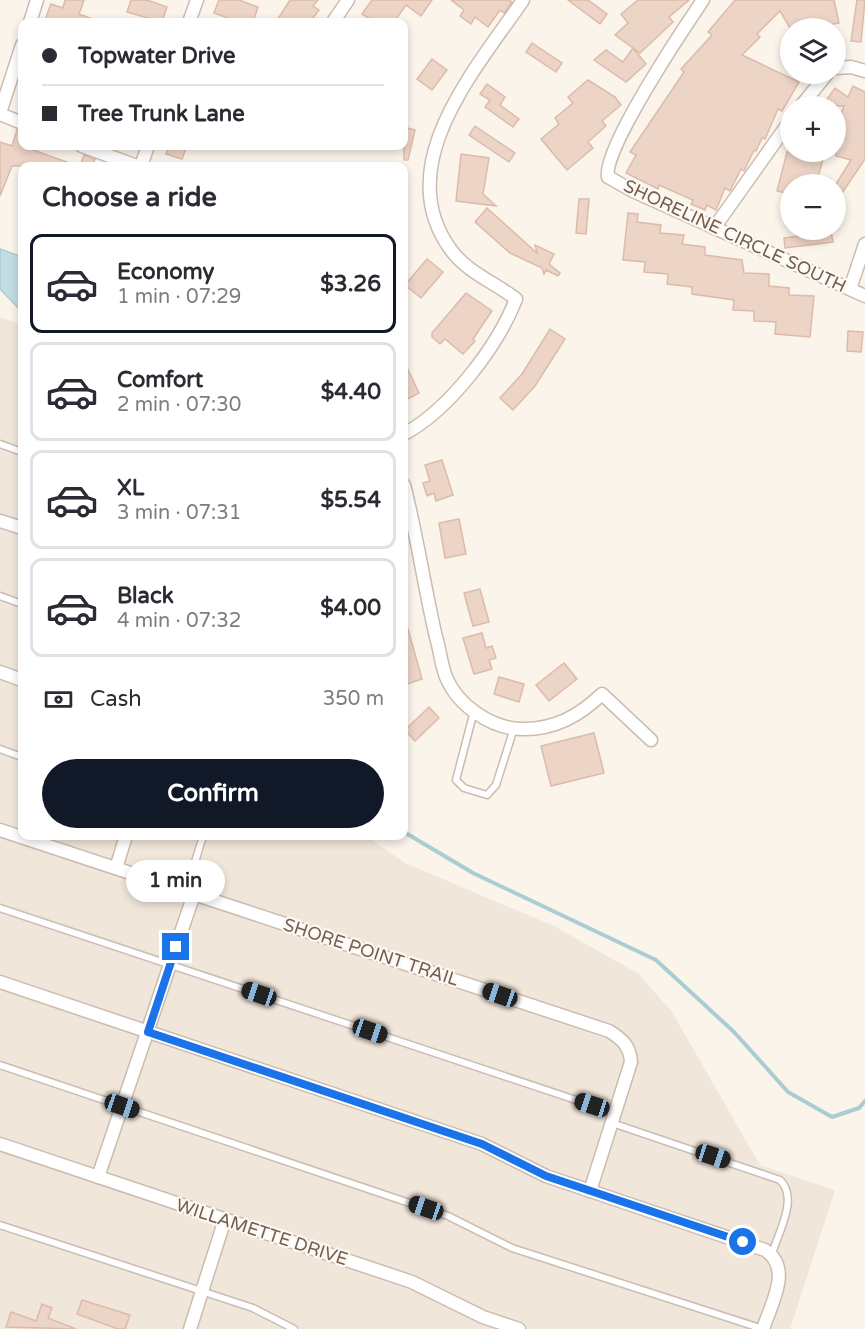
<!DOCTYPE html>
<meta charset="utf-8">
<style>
:root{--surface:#fff;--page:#f7f7f7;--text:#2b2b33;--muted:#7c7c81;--line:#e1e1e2;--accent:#111827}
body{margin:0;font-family:"Varela Round",sans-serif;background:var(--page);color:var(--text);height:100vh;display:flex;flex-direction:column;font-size:22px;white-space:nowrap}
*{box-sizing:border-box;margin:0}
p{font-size:20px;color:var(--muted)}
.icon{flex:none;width:33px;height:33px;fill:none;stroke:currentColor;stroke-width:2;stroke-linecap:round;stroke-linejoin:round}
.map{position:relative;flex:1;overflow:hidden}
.details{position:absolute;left:18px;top:162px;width:390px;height:678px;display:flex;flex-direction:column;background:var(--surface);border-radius:12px;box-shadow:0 3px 9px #0003}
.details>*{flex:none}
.banner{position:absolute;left:18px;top:18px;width:390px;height:132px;border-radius:12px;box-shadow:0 3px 9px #0003;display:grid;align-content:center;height:132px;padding:0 24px;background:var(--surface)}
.fabs{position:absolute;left:780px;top:18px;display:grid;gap:12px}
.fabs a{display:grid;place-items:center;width:66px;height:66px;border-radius:50%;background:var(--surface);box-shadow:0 3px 9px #0003;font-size:30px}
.end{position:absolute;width:27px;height:27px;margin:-14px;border:8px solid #1a73e8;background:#fff;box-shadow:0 0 0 3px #fff}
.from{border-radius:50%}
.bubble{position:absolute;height:42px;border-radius:21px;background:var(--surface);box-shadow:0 3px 9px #0003;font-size:20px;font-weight:800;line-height:42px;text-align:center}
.car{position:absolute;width:18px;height:36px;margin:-18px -9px;border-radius:8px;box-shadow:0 0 4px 2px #0007;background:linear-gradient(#222 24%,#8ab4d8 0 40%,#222 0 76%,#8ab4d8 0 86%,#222 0)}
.banner b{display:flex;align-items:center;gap:21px;height:57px;font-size:22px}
.banner b+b{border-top:2px solid var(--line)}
.banner i{width:15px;height:15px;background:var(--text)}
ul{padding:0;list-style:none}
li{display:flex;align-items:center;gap:18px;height:99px;margin:0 12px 9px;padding:0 12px;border:3px solid var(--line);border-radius:12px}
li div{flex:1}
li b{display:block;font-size:22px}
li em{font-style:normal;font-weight:800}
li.current{border-color:var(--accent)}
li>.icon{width:54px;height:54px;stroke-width:1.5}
h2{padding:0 24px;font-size:27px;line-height:72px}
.pay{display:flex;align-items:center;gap:15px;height:66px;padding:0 24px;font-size:22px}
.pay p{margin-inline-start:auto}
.primary-button{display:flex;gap:12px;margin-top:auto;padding:12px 24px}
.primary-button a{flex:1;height:69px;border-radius:36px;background:var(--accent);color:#fff;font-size:24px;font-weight:800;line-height:69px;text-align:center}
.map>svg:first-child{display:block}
.residential{fill:#f1e6da}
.water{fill:#c2dee2;stroke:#a9cdd2;stroke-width:1.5}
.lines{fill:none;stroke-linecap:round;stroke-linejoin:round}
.stream{stroke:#a9cdd2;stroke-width:4}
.building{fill:#ecd4c6;stroke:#ddbba9;stroke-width:1.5}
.lane-casing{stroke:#cbbcb2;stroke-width:9}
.street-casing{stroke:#cbbcb2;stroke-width:15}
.lane{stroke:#fff;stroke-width:6}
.street{stroke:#fff;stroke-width:12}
.route{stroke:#1a73e8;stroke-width:8}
.labels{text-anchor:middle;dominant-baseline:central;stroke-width:4.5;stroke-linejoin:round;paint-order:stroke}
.street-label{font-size:18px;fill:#735c51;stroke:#fdf8f1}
</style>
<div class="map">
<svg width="865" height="1329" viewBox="0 0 865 1329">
<rect width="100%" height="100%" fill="#faf4eb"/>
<polygon class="residential" points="0,317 22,325 22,836 366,836 405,863 554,926 639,974 672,1012 760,1165 835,1190 790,1329 0,1329"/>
<polygon class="water" points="0,249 22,257 22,312 0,289"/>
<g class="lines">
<polyline class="stream" points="404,832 473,873 656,960 734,1032 788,1092 832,1117 859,1108 865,1101"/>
</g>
<g class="building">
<polygon points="65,0 84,0 79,14 100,22 45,20 51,4 63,8"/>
<polygon points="131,0 147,0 167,7 162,22 127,12"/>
<polygon points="219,0 239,0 258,7 253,22 239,22 214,13"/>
<polygon points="290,0 318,0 313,6 319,10 310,22 276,22"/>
<polygon points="372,0 432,0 421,16 406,5 394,22 375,22 362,14"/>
<polygon points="451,0 509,0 512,2 504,13 500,10 488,27 475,17 471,24 460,16 464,10"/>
<polygon points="568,0 588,0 607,14 600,24"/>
<polygon points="638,0 689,0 669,17 673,22 640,53 615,35 628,23 621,14"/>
<polygon points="735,0 834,0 839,23 814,28 790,28 780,11 757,34 760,37 742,55 799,82 782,111 778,109 765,139 762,138 756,151 754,150 744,171 741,169 730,191 725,188 716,210 707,205 705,210 691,204 693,200 659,185 658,189 626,173 636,155 630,152 684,72 681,69 712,35 708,32"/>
<polygon points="857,0 865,0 861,42 851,41"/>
<polygon points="532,43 562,63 556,72 526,52"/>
<polygon points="633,48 646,64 626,82 594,60 606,50 623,62"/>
<polygon points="432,59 447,70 432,90 417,79"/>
<polygon points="588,80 615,97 621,105 602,121 606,126 588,142 593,148 567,170 541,139 559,124 555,118 573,103 568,97"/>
<polygon points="487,84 505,97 500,105 519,119 513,127 485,107 490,100 480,94"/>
<polygon points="853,86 865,92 865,159 836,202 836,184 851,160 836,156 836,125 844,106 822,106 835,88 848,97"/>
<polygon points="475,126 515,153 509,162 469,135"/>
<polygon points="404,127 415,130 408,160 404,160"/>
<polygon points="17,130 22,131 22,146 78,166 12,166 0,196 0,142 12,146"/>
<polygon points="169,146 187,146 182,159 166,154"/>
<polygon points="787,152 825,152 816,184 790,184 790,194 777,191"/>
<polygon points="461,154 489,158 483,194 496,206 456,201"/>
<polygon points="84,155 95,159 92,166 80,166"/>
<polygon points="579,199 589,199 586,234 576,233"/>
<polygon points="487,208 537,253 535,245 554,254 549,264 560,273 558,276 546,270 544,274 542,268 510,253 475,222"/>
<polygon points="628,213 638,214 637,222 661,225 660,233 684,235 682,244 705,247 705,255 742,260 744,273 769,274 769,286 789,288 789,295 814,296 810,337 775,334 776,322 754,321 754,311 733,310 734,300 692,294 692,287 667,284 668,274 644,272 645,262 623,260"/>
<polygon points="831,232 833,242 785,248 784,238"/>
<polygon points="427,259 443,272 421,298 405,285"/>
<polygon points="466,293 492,311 473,339 475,341 463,354 445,339 440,344 432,337 432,333"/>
<polygon points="550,329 565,339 535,386 513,410 500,398 522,374"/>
<polygon points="848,331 863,332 861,352 847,351"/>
<polygon points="404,361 419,393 404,401"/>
<polygon points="442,460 453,495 436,501 434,493 427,496 423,483 430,481 425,465"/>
<polygon points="459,519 466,554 445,558 439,523"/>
<polygon points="480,589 489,622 473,626 464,593"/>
<polygon points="408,629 422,679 404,685 404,630"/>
<polygon points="482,633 486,648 492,646 496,658 489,660 492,669 474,674 463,638"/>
<polygon points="564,663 577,679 549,701 536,685"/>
<polygon points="499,677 524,684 519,702 494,694"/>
<polygon points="429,707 439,718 415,741 405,730"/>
<polygon points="594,733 604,773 551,786 541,746"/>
<polygon points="82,1300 130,1315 125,1329 118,1329 77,1314"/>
<polygon points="42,1304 52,1308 48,1318 76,1329 6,1327 11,1312 36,1321"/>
</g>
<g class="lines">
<defs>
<g id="lane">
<polyline points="0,444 22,452"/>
<polyline points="0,596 22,604"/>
<polyline points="474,711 456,780 464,788 487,795 496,785 514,728"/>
<polyline points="0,749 22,757"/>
<polyline points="186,891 203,836"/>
<polyline points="0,908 615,1113"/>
<polyline points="0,1065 448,1216 512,1248 763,1329"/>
<path d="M 612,1123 L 780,1180 C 799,1198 778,1233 772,1254"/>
<polyline points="0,1225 253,1308 294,1329"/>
</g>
<g id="street">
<path d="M 703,0 C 684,28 602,150 608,177 L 633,191 L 865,296"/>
<polyline points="30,22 37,0"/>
<polyline points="189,22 197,0"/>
<polyline points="333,22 348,0"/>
<polyline points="836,68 851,67 865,71"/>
<polyline points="801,106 827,74"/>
<polyline points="0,113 22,45"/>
<polyline points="0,114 22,123"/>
<polyline points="82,146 137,166"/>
<polyline points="141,166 148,146"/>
<polyline points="714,228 790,121"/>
<polyline points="850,289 865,244"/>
<path d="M 404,434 C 449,410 498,346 516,299 C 494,282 468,273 451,250 C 389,166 476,69 523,0"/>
<path d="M 404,485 C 417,535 424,586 436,637 C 440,650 441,664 446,677 C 458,706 491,728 521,729 C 554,730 579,716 602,694 L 651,740"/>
<polyline points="0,521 22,528"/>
<polyline points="0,672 22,680"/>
<path d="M 0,830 L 609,1031 C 622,1039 630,1046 631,1062 L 590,1191"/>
<polyline points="116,868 126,836"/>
<path d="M 0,982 L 482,1144 L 546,1176 L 765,1250 C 793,1268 771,1304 763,1329"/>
<polyline points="0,1144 412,1282 483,1317 519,1329"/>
<polyline points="98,1177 194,894"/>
<polyline points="190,1329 225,1219"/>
</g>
</defs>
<use href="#lane" class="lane-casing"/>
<use href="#street" class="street-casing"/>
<use href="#lane" class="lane"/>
<use href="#street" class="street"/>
</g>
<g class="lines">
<polyline class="route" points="176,947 148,1032 482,1144 546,1176 743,1242"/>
</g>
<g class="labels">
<g class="street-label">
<text transform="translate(735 236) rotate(25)">SHORELINE CIRCLE SOUTH</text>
<text transform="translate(371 952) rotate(18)">SHORE POINT TRAIL</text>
<text transform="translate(262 1232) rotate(18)">WILLAMETTE DRIVE</text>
</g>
</g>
</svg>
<div class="fabs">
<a><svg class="icon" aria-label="layers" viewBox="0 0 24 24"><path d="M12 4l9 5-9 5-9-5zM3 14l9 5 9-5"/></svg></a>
<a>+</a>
<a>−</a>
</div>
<i class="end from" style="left:743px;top:1242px"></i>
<i class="end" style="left:176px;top:947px"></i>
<div class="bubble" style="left:126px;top:860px;width:99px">1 min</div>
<i class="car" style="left:259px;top:994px;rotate:289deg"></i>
<i class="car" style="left:500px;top:995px;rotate:289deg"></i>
<i class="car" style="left:370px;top:1031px;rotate:109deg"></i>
<i class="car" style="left:592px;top:1105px;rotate:288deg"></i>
<i class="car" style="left:122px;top:1106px;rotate:109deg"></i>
<i class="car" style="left:713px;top:1156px;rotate:108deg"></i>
<i class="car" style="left:426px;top:1208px;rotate:289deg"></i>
<div class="banner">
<b><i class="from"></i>Topwater Drive</b>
<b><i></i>Tree Trunk Lane</b>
</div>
<section class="details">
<h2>Choose a ride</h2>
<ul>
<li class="current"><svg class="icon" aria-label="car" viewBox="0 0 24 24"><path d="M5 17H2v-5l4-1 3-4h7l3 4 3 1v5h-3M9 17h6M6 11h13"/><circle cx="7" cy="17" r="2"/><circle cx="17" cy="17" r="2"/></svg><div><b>Economy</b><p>1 min · 07:29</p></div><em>$3.26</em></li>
<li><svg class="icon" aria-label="car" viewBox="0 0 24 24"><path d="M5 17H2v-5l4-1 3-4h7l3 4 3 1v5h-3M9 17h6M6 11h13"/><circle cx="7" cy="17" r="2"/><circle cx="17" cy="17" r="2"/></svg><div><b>Comfort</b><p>2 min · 07:30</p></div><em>$4.40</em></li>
<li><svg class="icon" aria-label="car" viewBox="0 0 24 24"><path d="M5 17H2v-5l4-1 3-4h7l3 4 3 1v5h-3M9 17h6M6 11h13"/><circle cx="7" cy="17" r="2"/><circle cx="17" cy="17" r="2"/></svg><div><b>XL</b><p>3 min · 07:31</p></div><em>$5.54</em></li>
<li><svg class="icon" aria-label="car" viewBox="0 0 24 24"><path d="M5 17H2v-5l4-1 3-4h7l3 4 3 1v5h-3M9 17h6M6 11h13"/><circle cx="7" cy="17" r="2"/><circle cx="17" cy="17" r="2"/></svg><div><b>Black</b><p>4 min · 07:32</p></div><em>$4.00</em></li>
</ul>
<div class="pay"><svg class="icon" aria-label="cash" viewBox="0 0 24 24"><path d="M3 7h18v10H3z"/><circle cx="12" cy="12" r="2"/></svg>Cash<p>350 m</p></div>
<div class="primary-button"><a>Confirm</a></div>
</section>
</div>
